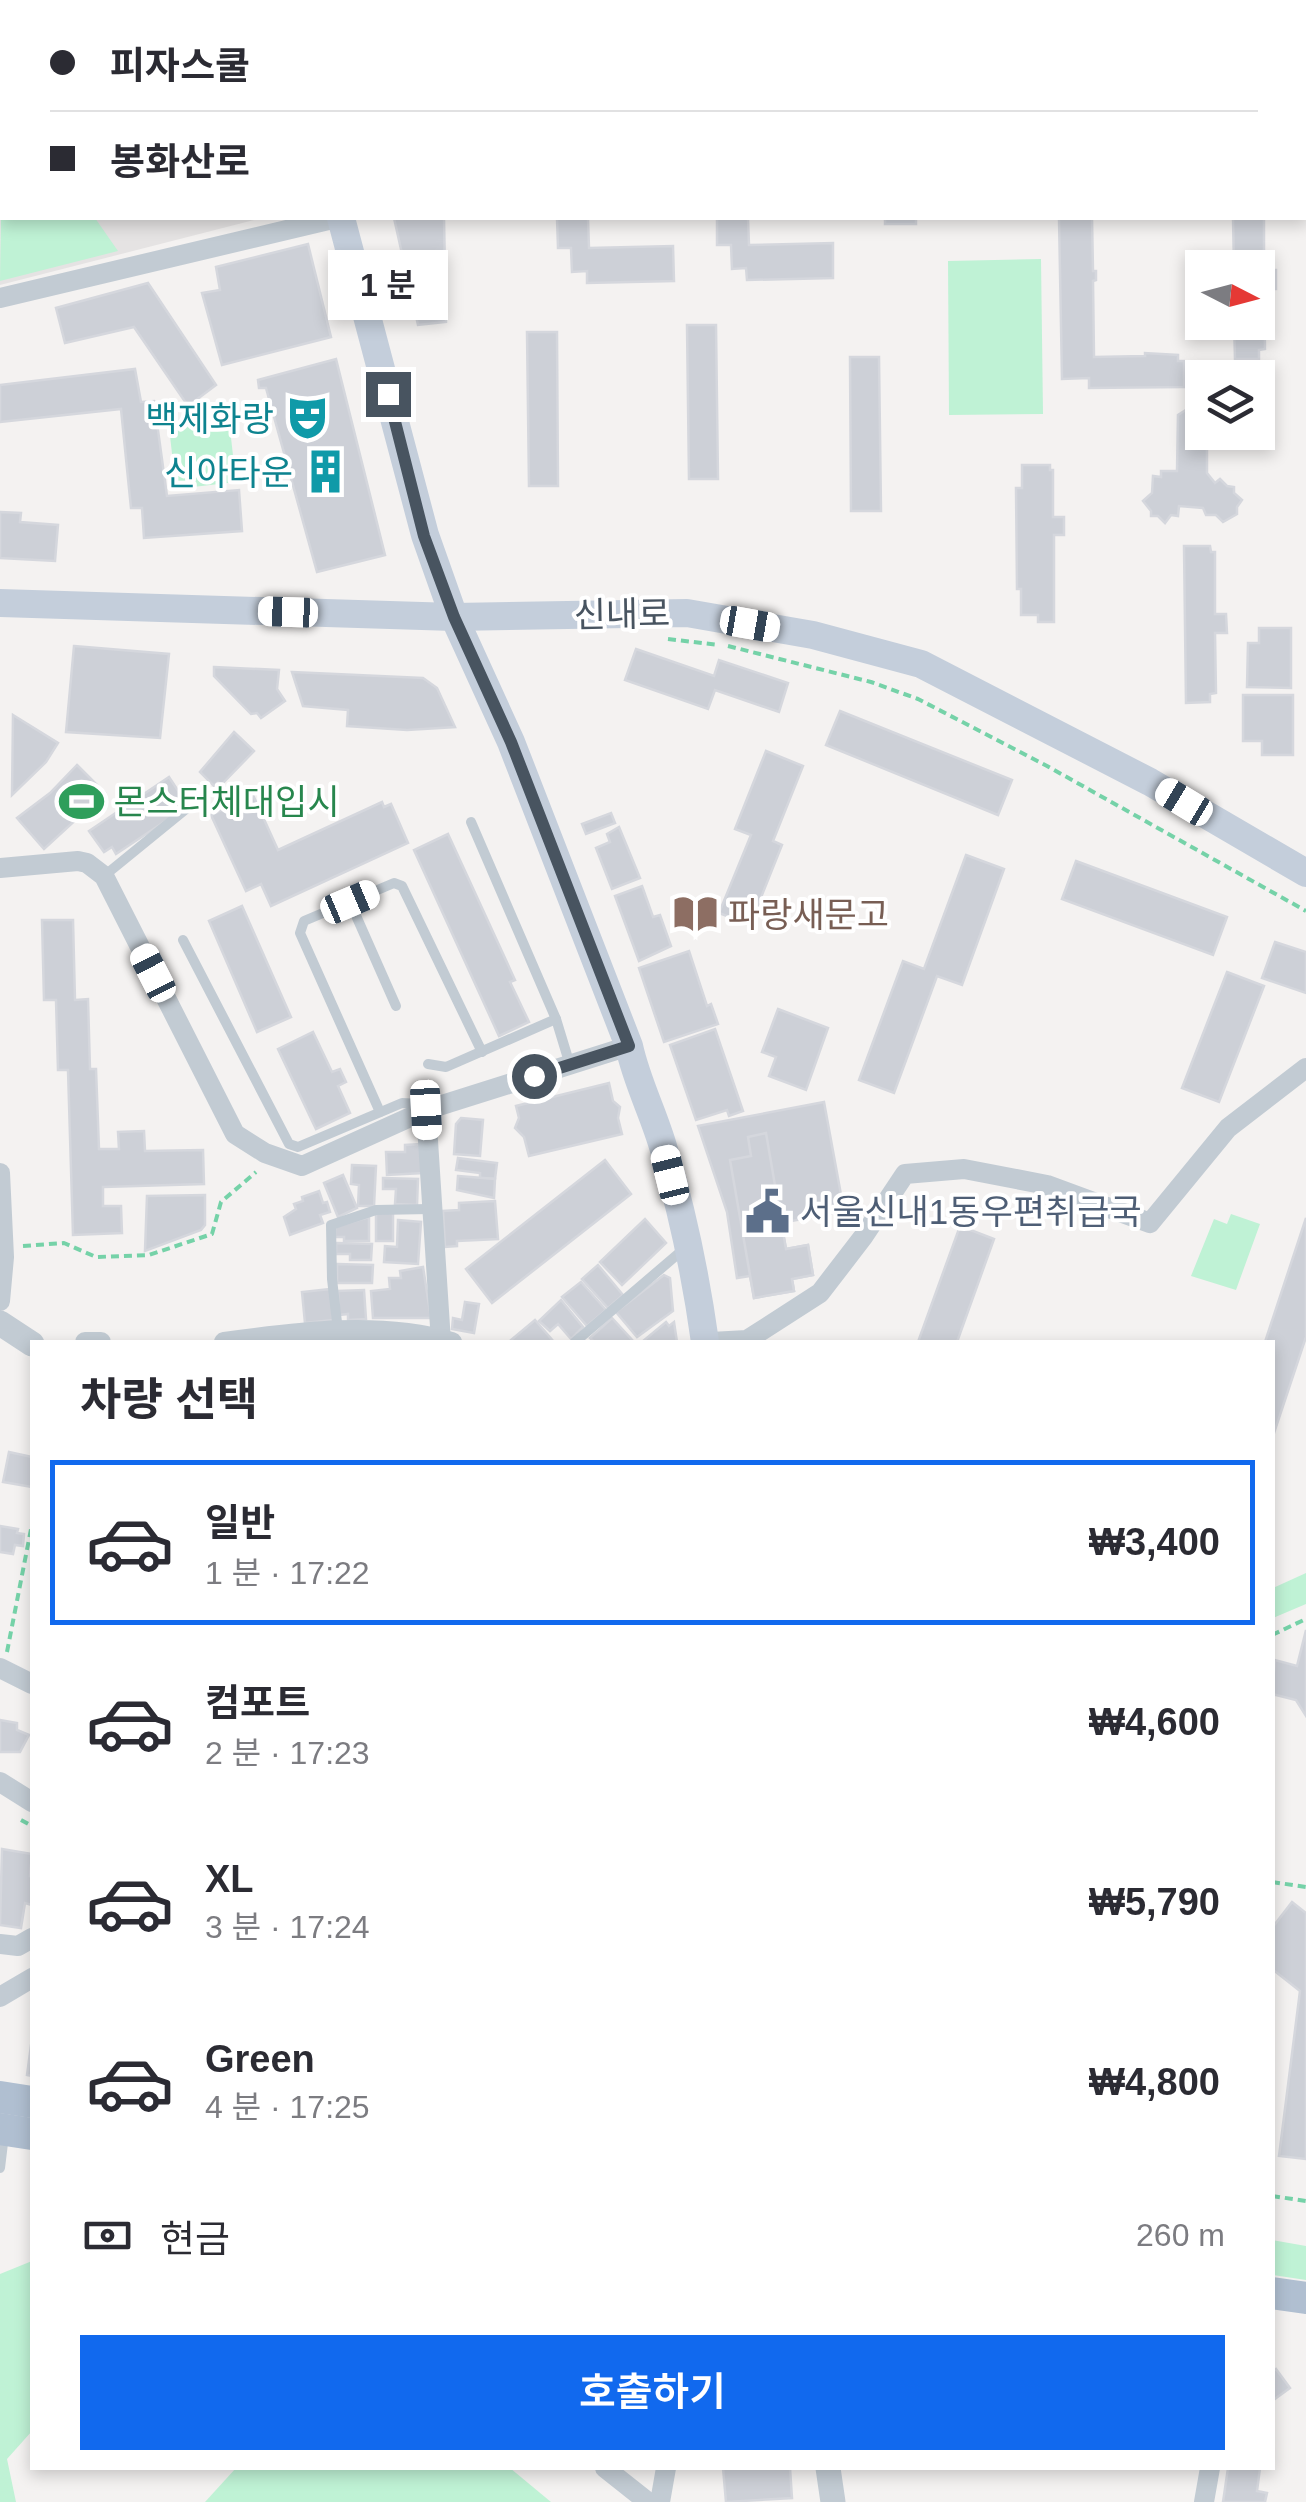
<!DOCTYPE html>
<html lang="ko">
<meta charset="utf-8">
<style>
:root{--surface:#fff;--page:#f7f7f7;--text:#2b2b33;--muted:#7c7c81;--line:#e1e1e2;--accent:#1169ee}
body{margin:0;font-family:Helvetica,"Noto Sans KR",sans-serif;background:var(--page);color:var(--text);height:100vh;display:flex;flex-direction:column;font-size:38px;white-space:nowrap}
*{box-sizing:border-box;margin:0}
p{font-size:32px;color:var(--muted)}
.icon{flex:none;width:55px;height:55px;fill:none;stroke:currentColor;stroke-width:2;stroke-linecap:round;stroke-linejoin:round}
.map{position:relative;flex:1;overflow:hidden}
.sheet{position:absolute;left:30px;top:1340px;width:1245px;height:1130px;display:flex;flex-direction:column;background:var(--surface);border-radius:0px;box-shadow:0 5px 15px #0003}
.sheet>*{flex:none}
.banner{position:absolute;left:0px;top:0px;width:1308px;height:220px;box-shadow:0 5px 15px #0003;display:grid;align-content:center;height:220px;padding:0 50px;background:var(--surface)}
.needle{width:65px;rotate:96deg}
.tools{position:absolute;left:1185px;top:250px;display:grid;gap:20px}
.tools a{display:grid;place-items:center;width:90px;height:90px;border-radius:0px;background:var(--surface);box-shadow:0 5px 15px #0003;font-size:50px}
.end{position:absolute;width:45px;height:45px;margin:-22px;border:12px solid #485460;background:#fff;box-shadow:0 0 0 5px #fff}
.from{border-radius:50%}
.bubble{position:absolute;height:70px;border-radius:0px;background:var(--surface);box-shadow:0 5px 15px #0003;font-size:32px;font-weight:600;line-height:70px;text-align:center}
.car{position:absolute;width:30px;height:60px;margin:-30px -15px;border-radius:12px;box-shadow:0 0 8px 2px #0007;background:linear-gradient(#fff 24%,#345 0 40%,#fff 0 76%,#345 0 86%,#fff 0)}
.banner b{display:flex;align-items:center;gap:35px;height:95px;font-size:38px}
.banner b+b{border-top:2px solid var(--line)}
.banner i{width:25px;height:25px;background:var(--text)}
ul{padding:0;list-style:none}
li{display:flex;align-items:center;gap:30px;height:165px;margin:0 20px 15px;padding:0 30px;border:5px solid transparent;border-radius:0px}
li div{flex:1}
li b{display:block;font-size:38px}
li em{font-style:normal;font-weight:600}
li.on{border-color:var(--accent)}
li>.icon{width:90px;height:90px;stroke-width:1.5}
h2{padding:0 50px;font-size:45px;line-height:120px}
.pay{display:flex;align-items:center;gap:25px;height:110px;padding:0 50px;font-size:38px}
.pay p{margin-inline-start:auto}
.action{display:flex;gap:20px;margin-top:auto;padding:20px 50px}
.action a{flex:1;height:115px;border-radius:0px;background:var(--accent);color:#fff;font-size:40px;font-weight:600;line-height:115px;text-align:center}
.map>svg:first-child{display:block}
.education{fill:#e5e3e3}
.green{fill:#bff2d5}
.building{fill:#cdd0d7;stroke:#d5d7dd;stroke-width:2.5}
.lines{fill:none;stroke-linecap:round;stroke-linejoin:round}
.path{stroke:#75d2a8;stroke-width:4;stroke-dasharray:8 5;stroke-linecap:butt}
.service{stroke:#c2cbd3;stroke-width:10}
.minor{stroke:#c2cbd3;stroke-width:20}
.tertiary{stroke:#c2cbd3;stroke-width:25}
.secondary{stroke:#c4cedb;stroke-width:28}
.primary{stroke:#b0bfd1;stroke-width:32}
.route{stroke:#485460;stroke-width:12}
.labels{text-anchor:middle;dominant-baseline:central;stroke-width:8;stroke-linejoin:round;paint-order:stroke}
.culture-label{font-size:35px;fill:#0d838f;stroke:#fff;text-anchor:end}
.street-label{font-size:35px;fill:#485460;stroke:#fff}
.leisure-label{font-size:35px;fill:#27864d;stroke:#fff;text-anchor:start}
.education-label{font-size:35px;fill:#785e54;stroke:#fff;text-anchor:start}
.service-label{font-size:35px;fill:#4e5e75;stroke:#fff;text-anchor:start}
</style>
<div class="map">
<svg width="1306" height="2502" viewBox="0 0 1306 2502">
<rect width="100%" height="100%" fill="#f4f2f1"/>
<polygon class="education" points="2,13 2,218 262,218 0,285"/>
<g class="green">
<polygon points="2,154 2,218 95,218 118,251 0,281"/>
<polygon points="1041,259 1043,414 949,415 948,261"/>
<polygon points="229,420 236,482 176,489 169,427"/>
<polygon points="1231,1214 1260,1224 1236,1290 1191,1276 1214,1219 1227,1224"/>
<polygon points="1306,1573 1306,1604 1273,1618 1273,1588"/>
<polygon points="1272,2240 1306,2246 1306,2280 1273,2275"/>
<polygon points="32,2261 32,2431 7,2459 16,2502 0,2502 0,2274"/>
<polygon points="236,2468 510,2468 551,2502 205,2502"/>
</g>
<g class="building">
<polygon points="109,0 157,0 159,2 105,2"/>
<polygon points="392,0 484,0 480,2"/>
<polygon points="394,218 444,218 446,322 418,325"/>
<polygon points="557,218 588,218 589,248 673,246 674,281 587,283 587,271 572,272 571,248 558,248"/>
<polygon points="717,218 748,218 749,245 833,243 833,278 747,280 746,268 732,269 731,245 717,245"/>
<rect x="885" y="218" width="31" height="6"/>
<polygon points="1059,218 1092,218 1093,271 1096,271 1096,280 1093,281 1094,357 1145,356 1145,353 1178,355 1178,361 1184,361 1184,387 1089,388 1089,378 1062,379"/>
<polygon points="1233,218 1264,218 1264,270 1276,270 1276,289 1264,289 1265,349 1259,350 1259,359 1235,359 1234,322 1258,322 1258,268 1234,268"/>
<polygon points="308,244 331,337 222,365 202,293 220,290 216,267"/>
<polygon points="148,283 216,385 188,406 134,327 65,343 56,308"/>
<polygon points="687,325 716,325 718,479 689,479"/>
<polygon points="527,332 557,332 558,486 529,486"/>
<polygon points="850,357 879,357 881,511 851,511"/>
<polygon points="336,359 385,555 317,572 266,388 259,388 258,380"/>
<polygon points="135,369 141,402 154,401 167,496 239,490 242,531 144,538 142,508 131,508 121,409 0,422 0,385"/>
<polygon points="1189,408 1196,408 1202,415 1202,432 1207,432 1207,473 1215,483 1220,479 1227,486 1234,487 1234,493 1242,500 1237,507 1237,514 1223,522 1216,515 1206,515 1203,508 1179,506 1178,516 1171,515 1165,523 1158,516 1151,516 1151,511 1143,501 1152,493 1153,476 1161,477 1161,471 1177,471 1178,415"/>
<polygon points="1022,465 1050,465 1050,470 1053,470 1053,517 1064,517 1064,535 1054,535 1054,622 1038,622 1038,615 1021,615 1021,589 1017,589 1016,488 1022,488"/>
<polygon points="0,512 21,513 20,522 58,525 55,561 0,558"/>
<polygon points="1184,546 1210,546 1211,552 1215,552 1215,614 1226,614 1227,633 1215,633 1216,693 1210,694 1210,702 1186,703"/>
<polygon points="1259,628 1291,628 1291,688 1247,687 1248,643 1259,643"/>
<polygon points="74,646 169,654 160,738 66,732"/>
<polygon points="636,649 714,676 719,660 788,683 779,712 715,690 708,709 625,680"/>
<polygon points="214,667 279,670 277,689 285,701 261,718 257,713 251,714 214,676"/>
<polygon points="292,672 423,678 437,688 455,727 407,730 347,726 348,710 303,706"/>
<polygon points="1243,695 1293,695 1293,755 1262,755 1262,741 1243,741"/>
<polygon points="840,711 1012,780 998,815 826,745"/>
<polygon points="13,715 58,743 46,762 12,795"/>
<polygon points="234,732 254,751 221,785 218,782 214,786 200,772"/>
<polygon points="766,751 803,766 773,841 782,845 750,925 719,913 751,835 735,829"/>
<polygon points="77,765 105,793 44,849 17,818 50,793"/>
<polygon points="169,777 188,806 116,854 112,847 104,852 89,831"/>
<polygon points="253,795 278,850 382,802 384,807 391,804 408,843 271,906 261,884 246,891 211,815"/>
<polygon points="611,813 615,823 586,834 582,824"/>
<polygon points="619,827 640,878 612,889 596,848 610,842 607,834"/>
<polygon points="448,834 515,980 510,982 529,1022 499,1036 414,850"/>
<polygon points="966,855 1004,869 962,985 937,976 894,1093 859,1080 903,961 924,969"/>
<polygon points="1076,861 1227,917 1213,955 1062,899"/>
<polygon points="642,886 653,917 660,915 671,946 639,961 615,896"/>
<polygon points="242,906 291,1017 257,1032 209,921"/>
<polygon points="42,920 73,920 75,1000 88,999 90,1069 96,1069 99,1149 119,1149 118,1132 144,1131 145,1151 203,1150 204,1184 103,1187 103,1206 121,1206 122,1233 73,1235 68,1070 58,1070 56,1000 44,1000"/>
<polygon points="1275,942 1306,952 1306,993 1262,978"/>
<polygon points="689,951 707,1006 711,1004 718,1024 664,1042 639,968"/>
<polygon points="1227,972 1264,986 1219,1102 1182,1088"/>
<polygon points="778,1009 828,1028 806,1090 769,1076 776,1057 762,1052"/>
<polygon points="715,1029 743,1111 729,1116 727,1110 696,1120 670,1045"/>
<polygon points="313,1032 332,1072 340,1069 346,1082 338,1086 350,1113 316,1129 278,1049"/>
<polygon points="609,1083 613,1101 620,1107 618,1118 622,1134 529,1156 524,1137 515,1128 519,1118 516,1106"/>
<polygon points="824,1102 844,1211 781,1223 786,1249 808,1245 813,1275 792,1279 794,1291 754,1298 750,1276 737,1278 727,1212 698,1126"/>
<polygon points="461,1118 483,1120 480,1156 454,1154 456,1124"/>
<polygon points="766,1133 786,1249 808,1245 813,1275 792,1279 794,1291 754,1298 730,1160 751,1156 748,1137"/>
<polygon points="421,1144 423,1173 387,1175 386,1152 405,1152 405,1145"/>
<polygon points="458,1158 497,1163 495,1179 480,1178 480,1173 456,1170"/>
<polygon points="605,1160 631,1194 492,1303 466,1269"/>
<polygon points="352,1165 376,1166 374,1206 358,1206 359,1185 351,1184"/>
<polygon points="343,1175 357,1208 338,1217 324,1183"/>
<polygon points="458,1176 495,1179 494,1198 457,1190"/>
<polygon points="383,1178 418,1179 417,1205 395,1204 396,1189 383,1189"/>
<polygon points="319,1191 323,1203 327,1202 330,1212 320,1215 323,1223 290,1235 284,1217 296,1209 294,1204 303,1201 302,1197"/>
<polygon points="205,1195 205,1225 201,1230 145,1251 147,1196"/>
<polygon points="495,1201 498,1239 457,1241 457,1246 445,1247 443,1211 459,1210 459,1203"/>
<rect x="376" y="1213" width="17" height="28"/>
<polygon points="369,1217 369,1241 344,1241 344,1237 335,1237 335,1227"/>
<polygon points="1306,1218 1306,1337 1272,1439 1272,1342 1265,1342"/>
<polygon points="645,1219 666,1243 622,1285 600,1262"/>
<polygon points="398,1220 421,1222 418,1264 384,1262 385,1246 397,1247"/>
<polygon points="960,1226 994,1239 957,1342 918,1342"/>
<polygon points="336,1243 372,1244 371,1260 350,1260 350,1254 336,1254"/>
<polygon points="337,1264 373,1265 372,1283 337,1283"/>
<polygon points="598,1265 623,1295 608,1308 582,1279"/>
<polygon points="423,1267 431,1318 373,1318 371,1291 390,1289 389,1278 401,1278 400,1271"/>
<polygon points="664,1275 670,1278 673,1311 637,1337 616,1312"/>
<polygon points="581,1282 606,1310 587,1326 562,1297"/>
<polygon points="331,1289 333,1320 305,1323 302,1292"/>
<polygon points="364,1290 366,1319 348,1320 348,1314 339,1315 338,1291"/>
<polygon points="561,1300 583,1327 571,1339 558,1324 550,1331 539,1321"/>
<polygon points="465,1302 479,1304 474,1333 452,1329 453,1318 462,1320"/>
<polygon points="612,1318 634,1342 594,1342 590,1338"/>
<polygon points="535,1320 554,1342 513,1342 511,1340"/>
<polygon points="666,1322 669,1326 674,1322 677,1342 642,1342"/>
<polygon points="9,1452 32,1457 32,1487 3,1482"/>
<polygon points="0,1526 18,1529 17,1533 24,1534 23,1546 15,1545 13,1554 0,1552"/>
<polygon points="1306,1630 1306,1716 1296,1700 1272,1694 1275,1660 1297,1666"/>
<polygon points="0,1720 17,1723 17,1730 29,1735 20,1752 0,1752"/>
<polygon points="2,1849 32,1854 30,1876 32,1876 32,1905 25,1903 21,1928 0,1925"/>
<polygon points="1292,1902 1306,1913 1306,2159 1279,2156 1300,1991 1272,1969 1272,1928"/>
<polygon points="32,2038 32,2076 27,2075"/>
<polygon points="1276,2369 1290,2388 1272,2401 1272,2372"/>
<polygon points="723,2468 790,2468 792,2498 726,2502"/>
<polygon points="1228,2468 1260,2468 1257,2491 1267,2493 1265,2502 1223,2502"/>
</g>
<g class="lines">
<g class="path">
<polyline points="869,0 870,2"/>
<polyline points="1150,0 1158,2"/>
<polyline points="1305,122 1306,122"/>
<polyline points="668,639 719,645"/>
<polyline points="728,646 871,682 918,699 1047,766 1306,911"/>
<polyline points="23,1246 64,1243 96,1257 149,1255 212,1234 221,1202 256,1172"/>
<polyline points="1272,1635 1306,1619"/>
<polyline points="7,1652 32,1524"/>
<polyline points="21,1820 32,1826"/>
<polyline points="1272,1882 1306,1887"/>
<polyline points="1272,2196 1306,2201"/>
</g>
<g class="service">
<polyline points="547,2 552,2"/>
<polyline points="567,2 567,0"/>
<polyline points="471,822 556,1019 570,1065"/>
<polyline points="104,876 207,792"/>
<polyline points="350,902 396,1006"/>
<polyline points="183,940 289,1144 298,1147 402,1103 420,1104 425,1109"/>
<polyline points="428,1064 446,1067 556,1019"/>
<polyline points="380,1112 300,933 304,921 394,883 402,886 482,1052"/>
<polyline points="338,1331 332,1279 331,1225 376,1210 430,1209"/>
<polyline points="575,1342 685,1248"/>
<polyline points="0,2168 4,2135"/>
</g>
<g class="minor">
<polyline points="711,0 725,2"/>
<polyline points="1305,196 1306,197"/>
<polyline points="0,298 337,218"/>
<polyline points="0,868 78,861 87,863 104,876 235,1134 265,1153 302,1166 426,1110 629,1046"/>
<polyline points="426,1110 441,1342"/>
<polyline points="0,1173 4,1257 0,1301"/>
<polyline points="85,1342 101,1342"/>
<path d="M 224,1342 C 298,1332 379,1321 452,1342"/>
<polyline points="711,1342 747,1340 820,1293 863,1237 905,1174 964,1169 1047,1185 1150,1223 1228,1128 1306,1068"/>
<polyline points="0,1668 32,1684"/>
<polyline points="0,1782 32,1802"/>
<polyline points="0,1944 18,1946 32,1938"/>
<polyline points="0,1997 32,1978"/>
<polyline points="605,2468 648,2502"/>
<polyline points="660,2502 666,2468"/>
<polyline points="1204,2502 1210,2468"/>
</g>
<g class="tertiary">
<polyline points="0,1323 32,1344"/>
<polyline points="828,2468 833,2502"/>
</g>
<g class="secondary">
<polyline points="235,0 236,2"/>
<path d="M 341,218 L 425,535 L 454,617 L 511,742 L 629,1046 C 637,1083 654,1114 664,1150 C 683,1214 696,1277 705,1342"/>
<polyline points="0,603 454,617 687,613 813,635 921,664 1150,782 1306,873"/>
</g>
<g class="primary">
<polyline points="0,2097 32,2102"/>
<polyline points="0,2129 32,2134"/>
<polyline points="1272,2293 1306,2298"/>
</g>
</g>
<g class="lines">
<polyline class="route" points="388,394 424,536 454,617 511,742 629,1046 534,1076"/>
</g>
<defs>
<symbol id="theatre-bare" viewBox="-9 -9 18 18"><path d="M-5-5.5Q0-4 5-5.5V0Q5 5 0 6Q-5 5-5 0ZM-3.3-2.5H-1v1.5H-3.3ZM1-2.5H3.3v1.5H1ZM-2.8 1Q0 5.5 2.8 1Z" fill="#0f9aa8" stroke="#fff" stroke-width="2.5" paint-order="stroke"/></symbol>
<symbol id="building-bare" viewBox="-9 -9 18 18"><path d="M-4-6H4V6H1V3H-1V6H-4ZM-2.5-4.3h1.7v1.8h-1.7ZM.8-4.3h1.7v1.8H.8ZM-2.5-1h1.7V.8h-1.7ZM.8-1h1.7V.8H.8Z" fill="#0f9aa8" stroke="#fff" stroke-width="2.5" paint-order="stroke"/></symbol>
<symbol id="stadium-bare" viewBox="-9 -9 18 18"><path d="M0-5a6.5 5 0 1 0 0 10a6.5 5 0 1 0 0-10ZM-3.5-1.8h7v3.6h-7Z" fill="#2e9e5b" stroke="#fff" stroke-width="2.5" paint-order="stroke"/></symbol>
<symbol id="library-bare" viewBox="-9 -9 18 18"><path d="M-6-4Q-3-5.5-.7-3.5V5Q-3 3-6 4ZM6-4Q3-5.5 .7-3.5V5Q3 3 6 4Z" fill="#8d6e63" stroke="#fff" stroke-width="2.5" paint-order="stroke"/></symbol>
<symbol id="civic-bare" viewBox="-9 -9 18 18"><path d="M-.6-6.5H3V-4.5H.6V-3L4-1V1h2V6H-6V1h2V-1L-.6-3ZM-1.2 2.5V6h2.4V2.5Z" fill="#5c6f8a" stroke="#fff" stroke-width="2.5" paint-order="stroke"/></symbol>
</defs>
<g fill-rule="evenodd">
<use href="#theatre-bare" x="276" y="386" width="63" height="63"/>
<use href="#building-bare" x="294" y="440" width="63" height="63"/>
<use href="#stadium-bare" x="50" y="770" width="63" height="63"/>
<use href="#library-bare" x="664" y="882" width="63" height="63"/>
<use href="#civic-bare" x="736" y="1180" width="63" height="63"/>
</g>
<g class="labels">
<g class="culture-label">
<text x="274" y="418">백제화랑</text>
<text x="293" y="472">신아타운</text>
</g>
<g class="street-label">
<text transform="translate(622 614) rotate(-1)">신내로</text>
</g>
<g class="leisure-label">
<text x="114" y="801">몬스터체대입시</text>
</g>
<g class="education-label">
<text x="728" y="914">파랑새문고</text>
</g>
<g class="service-label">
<text x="800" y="1211">서울신내1동우편취급국</text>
</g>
</g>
</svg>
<div class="tools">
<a><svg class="needle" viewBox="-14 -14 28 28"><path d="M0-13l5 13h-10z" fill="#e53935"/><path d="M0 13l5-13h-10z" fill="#7c7c81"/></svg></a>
<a><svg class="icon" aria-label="layers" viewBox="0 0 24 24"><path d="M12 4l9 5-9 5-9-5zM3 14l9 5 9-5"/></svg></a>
</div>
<i class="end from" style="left:534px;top:1076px"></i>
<i class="end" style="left:388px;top:394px"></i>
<div class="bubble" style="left:328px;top:250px;width:120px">1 분</div>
<i class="car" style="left:288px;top:612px;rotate:272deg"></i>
<i class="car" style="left:750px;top:624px;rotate:100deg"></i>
<i class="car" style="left:1184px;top:802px;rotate:301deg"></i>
<i class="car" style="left:350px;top:902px;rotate:67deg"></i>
<i class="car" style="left:153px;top:973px;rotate:333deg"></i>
<i class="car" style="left:426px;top:1110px;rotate:177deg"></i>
<i class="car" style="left:670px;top:1175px;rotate:346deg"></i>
<div class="banner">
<b><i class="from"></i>피자스쿨</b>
<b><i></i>봉화산로</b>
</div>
<section class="sheet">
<h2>차량 선택</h2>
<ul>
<li class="on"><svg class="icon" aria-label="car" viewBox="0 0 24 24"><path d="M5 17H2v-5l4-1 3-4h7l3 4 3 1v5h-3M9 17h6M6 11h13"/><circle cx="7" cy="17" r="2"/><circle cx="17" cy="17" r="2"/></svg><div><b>일반</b><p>1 분 · 17:22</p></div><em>₩3,400</em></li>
<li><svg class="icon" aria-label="car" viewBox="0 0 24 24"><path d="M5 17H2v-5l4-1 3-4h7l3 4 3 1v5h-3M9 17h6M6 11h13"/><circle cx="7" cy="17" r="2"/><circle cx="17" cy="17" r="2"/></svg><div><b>컴포트</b><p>2 분 · 17:23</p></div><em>₩4,600</em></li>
<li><svg class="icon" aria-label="car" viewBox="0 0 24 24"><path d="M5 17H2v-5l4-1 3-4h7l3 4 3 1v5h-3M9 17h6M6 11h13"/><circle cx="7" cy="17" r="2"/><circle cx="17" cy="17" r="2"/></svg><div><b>XL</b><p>3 분 · 17:24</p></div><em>₩5,790</em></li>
<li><svg class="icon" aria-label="car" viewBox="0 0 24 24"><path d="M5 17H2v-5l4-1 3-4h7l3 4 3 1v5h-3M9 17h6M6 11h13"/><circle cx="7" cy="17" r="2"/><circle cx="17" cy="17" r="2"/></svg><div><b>Green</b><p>4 분 · 17:25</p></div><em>₩4,800</em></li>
</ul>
<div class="pay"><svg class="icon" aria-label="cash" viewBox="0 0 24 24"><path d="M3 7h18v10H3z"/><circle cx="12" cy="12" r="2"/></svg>현금<p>260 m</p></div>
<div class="action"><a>호출하기</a></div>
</section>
</div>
